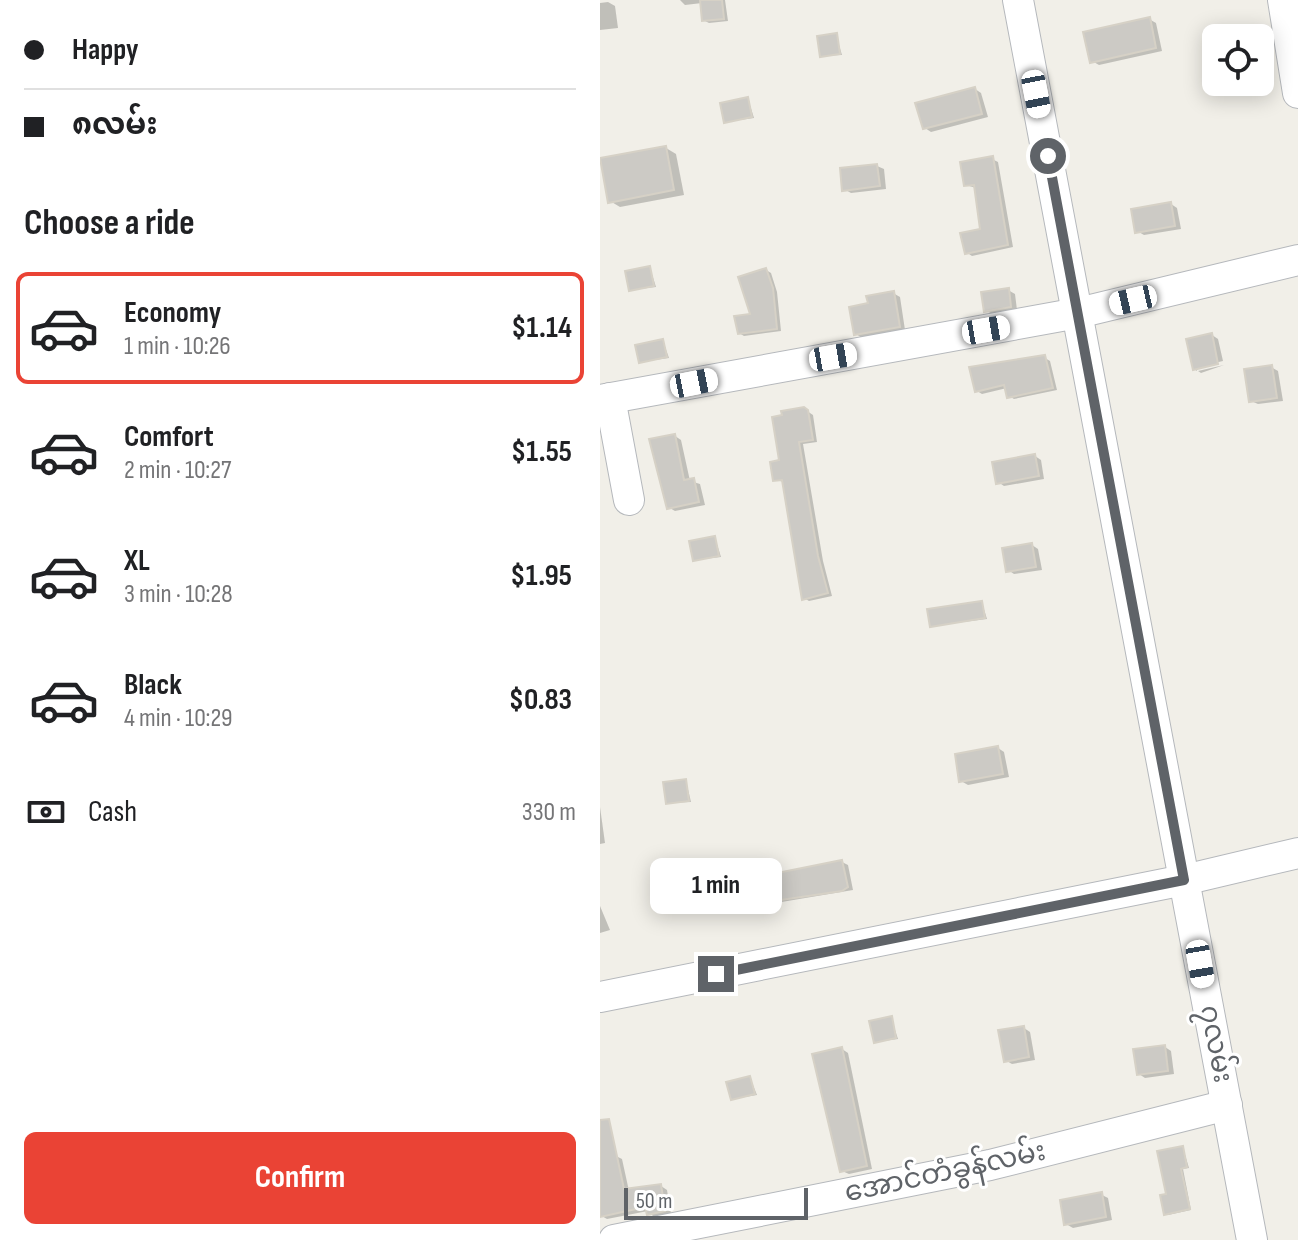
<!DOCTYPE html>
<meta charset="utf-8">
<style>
:root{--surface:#fff;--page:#f2f2f2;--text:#202124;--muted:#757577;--line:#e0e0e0;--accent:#ea4335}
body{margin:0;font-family:"Sofia Sans Condensed","Noto Sans Myanmar",sans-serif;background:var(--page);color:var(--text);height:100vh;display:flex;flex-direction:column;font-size:30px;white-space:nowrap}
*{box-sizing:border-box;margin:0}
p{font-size:26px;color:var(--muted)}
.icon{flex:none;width:44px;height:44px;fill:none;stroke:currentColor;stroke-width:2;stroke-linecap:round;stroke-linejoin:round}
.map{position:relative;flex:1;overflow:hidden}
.panel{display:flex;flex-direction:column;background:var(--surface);width:600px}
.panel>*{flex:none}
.banner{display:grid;align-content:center;height:176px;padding:0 24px;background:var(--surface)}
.fabs{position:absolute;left:602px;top:24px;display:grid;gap:16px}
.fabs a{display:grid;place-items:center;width:72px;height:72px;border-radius:12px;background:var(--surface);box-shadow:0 4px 20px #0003;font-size:40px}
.scale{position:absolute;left:24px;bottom:20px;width:184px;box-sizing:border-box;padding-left:8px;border:4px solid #5f6368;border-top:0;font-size:22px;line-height:28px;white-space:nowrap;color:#5f6368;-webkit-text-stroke:6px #fff;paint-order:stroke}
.end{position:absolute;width:36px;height:36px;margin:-18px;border:10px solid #5f6368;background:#fff;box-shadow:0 0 0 4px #fff}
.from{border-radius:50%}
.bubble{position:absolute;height:56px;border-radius:12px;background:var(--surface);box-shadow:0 4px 20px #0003;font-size:26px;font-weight:700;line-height:56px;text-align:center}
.car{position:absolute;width:24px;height:48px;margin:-24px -12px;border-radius:10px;box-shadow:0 0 6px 2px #0007;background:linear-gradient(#fff 24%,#345 0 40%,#fff 0 76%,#345 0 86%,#fff 0)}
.banner b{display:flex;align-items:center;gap:28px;height:76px;font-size:30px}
.banner b+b{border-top:2px solid var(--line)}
.banner i{width:20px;height:20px;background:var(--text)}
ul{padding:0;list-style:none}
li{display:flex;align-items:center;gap:24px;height:112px;margin:0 16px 12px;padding:0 8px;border:4px solid transparent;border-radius:12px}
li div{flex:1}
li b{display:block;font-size:30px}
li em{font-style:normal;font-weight:700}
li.current{border-color:var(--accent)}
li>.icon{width:72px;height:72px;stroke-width:1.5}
h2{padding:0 24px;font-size:36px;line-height:96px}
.pay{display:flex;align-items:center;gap:20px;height:88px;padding:0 24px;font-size:30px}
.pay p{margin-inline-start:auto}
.action{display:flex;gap:16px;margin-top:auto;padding:16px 24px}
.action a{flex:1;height:92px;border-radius:12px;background:var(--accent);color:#fff;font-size:32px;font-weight:700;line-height:92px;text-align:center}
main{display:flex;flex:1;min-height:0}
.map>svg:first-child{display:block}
.shadow{fill:#0003}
.building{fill:#cccac5;stroke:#d6d1c6;stroke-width:2}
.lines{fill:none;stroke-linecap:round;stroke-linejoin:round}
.minor-casing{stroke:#b5b8bc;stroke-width:32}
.minor{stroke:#fff;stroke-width:30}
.route{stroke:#5f6368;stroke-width:10}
.labels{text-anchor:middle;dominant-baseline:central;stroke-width:6;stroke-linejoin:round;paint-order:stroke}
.street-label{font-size:28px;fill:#5f6368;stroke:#fff}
</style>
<main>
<section class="panel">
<div class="banner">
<b><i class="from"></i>Happy</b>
<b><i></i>၈လမ်း</b>
</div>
<h2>Choose a ride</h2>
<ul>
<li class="current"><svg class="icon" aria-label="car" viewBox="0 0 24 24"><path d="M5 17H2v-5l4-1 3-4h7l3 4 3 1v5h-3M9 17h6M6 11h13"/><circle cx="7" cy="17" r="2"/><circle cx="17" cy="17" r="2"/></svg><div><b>Economy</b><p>1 min · 10:26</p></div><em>$1.14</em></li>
<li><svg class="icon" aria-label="car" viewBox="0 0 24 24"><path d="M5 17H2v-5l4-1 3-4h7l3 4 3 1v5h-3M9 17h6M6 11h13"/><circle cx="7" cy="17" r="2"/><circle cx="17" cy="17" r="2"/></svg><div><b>Comfort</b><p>2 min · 10:27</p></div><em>$1.55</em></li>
<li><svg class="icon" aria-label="car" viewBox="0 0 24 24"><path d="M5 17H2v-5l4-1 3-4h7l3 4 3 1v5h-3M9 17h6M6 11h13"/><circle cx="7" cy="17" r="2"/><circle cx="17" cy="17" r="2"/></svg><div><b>XL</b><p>3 min · 10:28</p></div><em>$1.95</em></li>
<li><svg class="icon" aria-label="car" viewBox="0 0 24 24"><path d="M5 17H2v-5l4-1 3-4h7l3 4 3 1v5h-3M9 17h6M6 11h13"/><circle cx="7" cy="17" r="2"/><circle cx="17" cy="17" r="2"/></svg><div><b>Black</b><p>4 min · 10:29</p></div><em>$0.83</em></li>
</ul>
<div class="pay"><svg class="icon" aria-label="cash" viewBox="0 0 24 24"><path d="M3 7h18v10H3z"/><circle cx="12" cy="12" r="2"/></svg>Cash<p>330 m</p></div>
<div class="action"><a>Confirm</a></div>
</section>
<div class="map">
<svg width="698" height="1240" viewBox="0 0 698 1240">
<rect width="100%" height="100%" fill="#f1efe8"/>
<g class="shadow">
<polygon points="80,0 125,0 128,21 109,23 103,20 102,3 85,5"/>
<polygon points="8,2 15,6 18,28 0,30 0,3"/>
<polygon points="549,19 556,23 562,51 499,65 492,61"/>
<polygon points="236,35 242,55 222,56"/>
<polygon points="375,89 381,93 388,117 331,132 325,128"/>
<polygon points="148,99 154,118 126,122"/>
<polygon points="66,148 76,154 84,195 20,207 10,201"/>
<polygon points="392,159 398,162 413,247 372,256 366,252 382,231 376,188 366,185"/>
<polygon points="277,166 284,169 286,189 251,193 244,189"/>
<polygon points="571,204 577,208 581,229 544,235 537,231"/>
<polygon points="50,268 56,287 31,290"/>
<polygon points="166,270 171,273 177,292 181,331 144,336 139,333 153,315"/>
<polygon points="408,290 415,294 417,310 393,314 386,311"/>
<polygon points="293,293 300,297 305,330 262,338 256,334 270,305"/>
<polygon points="612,335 618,339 623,361 597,367 597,371 594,369"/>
<polygon points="63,341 69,358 41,362"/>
<polygon points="445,358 450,361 457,390 414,399 409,396 407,388 382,394 377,391"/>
<polygon points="624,365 601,373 598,371"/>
<polygon points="671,367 678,371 683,401 658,404 651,401"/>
<polygon points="204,409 213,415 217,442 203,444 223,561 232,596 209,601 204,598 185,482 175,480"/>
<polygon points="75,436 81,440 90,481 100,484 105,505 75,511 68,507"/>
<polygon points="435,456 441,460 444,479 404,486 398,482"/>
<polygon points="115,538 121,557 95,560"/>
<polygon points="432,545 438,549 442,570 414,574 408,570"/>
<polygon points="382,603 387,619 332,626"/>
<polygon points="398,748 404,752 409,777 368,785 361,781"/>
<polygon points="86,781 91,802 68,803"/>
<polygon points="0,807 5,843 0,844"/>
<polygon points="242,862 248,865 253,890 158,906 159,911 141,914 135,911 176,884"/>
<polygon points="0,906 10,930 0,933"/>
<polygon points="291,1018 298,1039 276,1042"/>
<polygon points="424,1028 430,1032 435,1060 412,1064 405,1060"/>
<polygon points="565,1047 571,1051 574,1074 545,1078 539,1074"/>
<polygon points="242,1049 248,1053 272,1169 249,1174 242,1171"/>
<polygon points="150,1078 157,1095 133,1099"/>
<polygon points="583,1148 589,1168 583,1169 591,1210 568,1215 568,1195"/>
<polygon points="16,1156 22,1159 29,1191 61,1186 67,1190 71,1214 54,1217 48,1211 7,1219 0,1215 0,1159"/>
<polygon points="502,1195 508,1198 512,1220 473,1228 466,1224"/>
</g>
<g class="building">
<polygon points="100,0 122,0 124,19 102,21"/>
<polygon points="550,17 556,48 490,63 483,32"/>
<polygon points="237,33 240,54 220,57 217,36"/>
<polygon points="375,87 382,114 323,129 315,103"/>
<polygon points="148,97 152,117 124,123 120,103"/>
<polygon points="66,146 74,190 8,203 0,158"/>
<polygon points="393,156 408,245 365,254 360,233 380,229 374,185 364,186 360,162"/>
<polygon points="277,164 280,186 242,191 240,168"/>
<polygon points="571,202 575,226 535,233 531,209"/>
<polygon points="50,266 54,286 29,291 25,271"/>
<polygon points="166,268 173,288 177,329 138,334 134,316 150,314 138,277"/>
<polygon points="409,288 411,307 384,312 381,292"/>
<polygon points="294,291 300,327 254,335 249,307 268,303 266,296"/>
<polygon points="612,333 618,364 593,370 586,339"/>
<polygon points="63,339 67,357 39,363 35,345"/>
<polygon points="445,355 453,388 407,398 404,385 375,392 369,367"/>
<polygon points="672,365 677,398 649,402 644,369"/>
<polygon points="204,407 208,410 213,440 199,442 218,556 228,593 202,600 182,480 173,481 170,462 179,460 172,417 182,415 181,411"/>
<polygon points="75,434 84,480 94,478 99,502 67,509 49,439"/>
<polygon points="435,454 439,476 396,484 392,462"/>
<polygon points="115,536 119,556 93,561 89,541"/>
<polygon points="432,543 436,567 406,572 402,548"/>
<polygon points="382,601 385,618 330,627 327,609"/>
<polygon points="398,746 403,774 359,782 355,754"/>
<polygon points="86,779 89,801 66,804 63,782"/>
<polygon points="242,860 248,887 242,891 153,904 154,908 134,912 129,892 173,882 172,874"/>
<polygon points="292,1016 296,1038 274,1043 269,1021"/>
<polygon points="424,1026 429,1057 404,1062 398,1030"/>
<polygon points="565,1045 568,1071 537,1075 533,1049"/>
<polygon points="242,1047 267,1166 240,1172 212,1054"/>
<polygon points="150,1076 155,1094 131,1100 126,1082"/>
<polygon points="9,1119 24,1189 61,1184 65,1211 47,1215 45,1207 0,1217 0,1120"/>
<polygon points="583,1146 587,1167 581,1169 590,1209 564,1215 560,1195 566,1194 557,1151"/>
<polygon points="502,1192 506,1217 464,1225 460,1200"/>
</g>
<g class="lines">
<defs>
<g id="minor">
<polyline points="418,0 652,1240"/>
<polyline points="683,0 698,93"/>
<polyline points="10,398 29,500"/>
<polyline points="0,400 478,313 698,260"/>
<polyline points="0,997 584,880 698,853"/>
<polyline points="14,1240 390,1165 627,1105"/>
</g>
</defs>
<use href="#minor" class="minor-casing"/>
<use href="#minor" class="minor"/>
</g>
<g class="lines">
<polyline class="route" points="116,974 584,880 448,156"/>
</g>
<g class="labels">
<g class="street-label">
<text transform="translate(616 1044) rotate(79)">၇လမ်း</text>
<text transform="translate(345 1172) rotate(-12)">အောင်တံခွန်လမ်း</text>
</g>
</g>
</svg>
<div class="fabs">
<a><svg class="icon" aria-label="locate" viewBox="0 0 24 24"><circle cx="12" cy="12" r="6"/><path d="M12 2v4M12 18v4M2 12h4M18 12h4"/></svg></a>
</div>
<div class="scale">50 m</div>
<i class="end from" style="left:448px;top:156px"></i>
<i class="end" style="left:116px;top:974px"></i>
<div class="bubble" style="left:50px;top:858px;width:132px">1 min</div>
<i class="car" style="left:436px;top:94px;rotate:169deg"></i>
<i class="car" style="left:533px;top:300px;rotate:257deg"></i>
<i class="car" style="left:386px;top:330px;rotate:80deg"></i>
<i class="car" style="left:233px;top:357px;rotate:80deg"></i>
<i class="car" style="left:94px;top:383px;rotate:79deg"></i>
<i class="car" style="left:600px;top:964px;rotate:170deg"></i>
</div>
</main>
